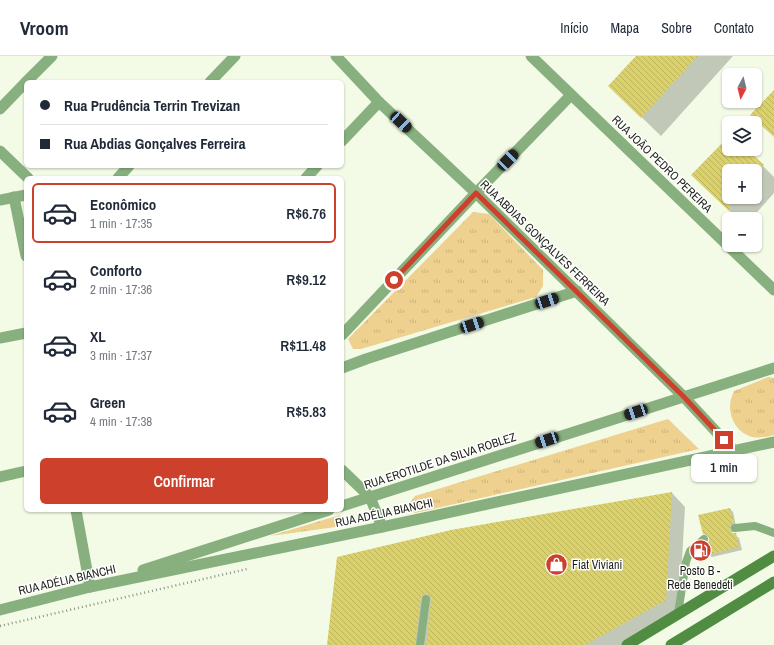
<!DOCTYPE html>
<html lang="pt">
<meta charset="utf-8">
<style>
:root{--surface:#fff;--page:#f2f2f3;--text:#1f2937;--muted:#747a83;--line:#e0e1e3;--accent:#cc402c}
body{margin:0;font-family:"Archivo Narrow",sans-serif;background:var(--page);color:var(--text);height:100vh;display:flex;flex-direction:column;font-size:15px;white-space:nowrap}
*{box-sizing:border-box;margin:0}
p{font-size:13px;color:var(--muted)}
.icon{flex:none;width:22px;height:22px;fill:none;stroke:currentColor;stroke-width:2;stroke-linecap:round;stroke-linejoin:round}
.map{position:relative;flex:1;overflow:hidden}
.panel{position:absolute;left:24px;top:120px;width:320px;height:336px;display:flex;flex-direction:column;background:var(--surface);border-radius:6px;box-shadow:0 1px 3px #0004}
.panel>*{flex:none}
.top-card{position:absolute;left:24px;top:24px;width:320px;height:88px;border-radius:6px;box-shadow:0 1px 3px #0004;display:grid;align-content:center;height:88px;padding:0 16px;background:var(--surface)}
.needle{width:26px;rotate:187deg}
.fabs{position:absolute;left:722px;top:12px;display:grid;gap:8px}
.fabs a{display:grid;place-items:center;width:40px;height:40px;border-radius:6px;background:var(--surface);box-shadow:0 1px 3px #0004;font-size:20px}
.end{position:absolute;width:18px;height:18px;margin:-9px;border:5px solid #cc402c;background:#fff;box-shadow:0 0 0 2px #fff}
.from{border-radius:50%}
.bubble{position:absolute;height:28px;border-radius:6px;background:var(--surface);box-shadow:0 1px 3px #0004;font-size:13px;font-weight:600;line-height:28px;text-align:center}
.car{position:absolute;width:12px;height:24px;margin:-12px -6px;border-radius:5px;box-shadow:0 0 3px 1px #0007;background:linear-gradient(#222 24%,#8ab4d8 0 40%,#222 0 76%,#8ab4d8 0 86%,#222 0)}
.top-card b{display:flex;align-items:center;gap:14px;height:38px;font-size:15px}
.top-card b+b{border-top:1px solid var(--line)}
.top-card i{width:10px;height:10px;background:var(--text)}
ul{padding:7px 0 0;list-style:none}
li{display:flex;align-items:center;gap:12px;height:60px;margin:0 8px 6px;padding:0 8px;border:2px solid transparent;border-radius:6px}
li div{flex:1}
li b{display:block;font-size:15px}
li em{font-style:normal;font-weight:600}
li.active{border-color:var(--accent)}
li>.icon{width:36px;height:36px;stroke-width:1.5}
.primary-button{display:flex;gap:8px;margin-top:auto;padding:8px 16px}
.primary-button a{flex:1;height:46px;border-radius:6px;background:var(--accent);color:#fff;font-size:16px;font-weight:600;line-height:46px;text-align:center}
header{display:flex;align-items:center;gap:24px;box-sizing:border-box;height:56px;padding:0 20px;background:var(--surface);border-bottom:1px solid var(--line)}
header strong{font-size:19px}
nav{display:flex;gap:22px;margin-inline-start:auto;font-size:14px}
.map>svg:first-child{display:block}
.grass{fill:url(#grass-tufts)}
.shadow{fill:#0003;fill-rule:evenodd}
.building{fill:url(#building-back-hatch)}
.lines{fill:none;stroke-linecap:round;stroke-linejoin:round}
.path{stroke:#8e9385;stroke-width:2.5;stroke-dasharray:1 3;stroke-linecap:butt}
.service{stroke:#88b07f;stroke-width:8}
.minor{stroke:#88b07f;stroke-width:11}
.secondary{stroke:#508d42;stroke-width:11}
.route{stroke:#cc402c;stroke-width:5}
.labels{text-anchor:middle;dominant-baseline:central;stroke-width:3;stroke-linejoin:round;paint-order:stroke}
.street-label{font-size:12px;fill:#1d2019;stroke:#fff}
.poi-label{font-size:12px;fill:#1d2019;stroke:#fff;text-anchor:start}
</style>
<header>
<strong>Vroom</strong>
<nav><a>Início</a><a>Mapa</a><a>Sobre</a><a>Contato</a></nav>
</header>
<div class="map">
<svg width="774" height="589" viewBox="0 0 774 589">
<defs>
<pattern id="grass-tufts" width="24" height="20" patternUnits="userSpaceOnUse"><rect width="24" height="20" fill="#eed08f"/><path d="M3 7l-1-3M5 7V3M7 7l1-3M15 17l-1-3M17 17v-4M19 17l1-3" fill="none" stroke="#ccb27b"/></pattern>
<pattern id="building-back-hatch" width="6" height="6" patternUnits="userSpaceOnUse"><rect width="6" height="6" fill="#dbd16c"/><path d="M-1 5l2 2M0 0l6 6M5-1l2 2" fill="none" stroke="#bcb35d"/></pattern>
</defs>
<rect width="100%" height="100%" fill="#f3fae6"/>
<g class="grass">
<polygon points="473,156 489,158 543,214 543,230 536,241 361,293 353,293 348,283"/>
<path d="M 768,321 L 774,322 L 774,379 C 767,381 759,382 752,381 C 738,377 730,364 730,350 C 730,345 732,340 734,335 Z"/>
<polygon points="668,363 699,393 415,457 409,453 409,448 415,440"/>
<polygon points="340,459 343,470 270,480"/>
</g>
<g class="shadow">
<polygon points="637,0 733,0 661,80 628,48"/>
<path d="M 729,81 L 729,93 L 746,93 L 774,121 L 774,137 L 751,163 L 738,163 L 712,138 ZM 729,115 L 755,115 L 755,141 L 729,141 Z"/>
<polygon points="672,437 685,451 679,557 622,589 328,589 451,475"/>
<polygon points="730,453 733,456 736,470 733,473 732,477 739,482 742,494 712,501 708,498 710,481 707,480 703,477"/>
</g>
<g class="building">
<polygon points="636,0 698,0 641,62 608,30"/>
<polygon points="774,34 774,81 750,59"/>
<polygon points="729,80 729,93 746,93 764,109 758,115 729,115 729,155 691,119"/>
<polygon points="672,436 666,544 585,589 426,589 431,544 430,539 426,538 422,539 421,542 415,589 327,589 337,501 451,474"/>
<polygon points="730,452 734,467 730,469 730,473 732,477 736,477 739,491 708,499 705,489 709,485 709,482 706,478 703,478 698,459"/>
</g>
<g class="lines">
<polyline class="path" points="0,570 247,513"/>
<g class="service">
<polyline points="735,472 755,470 774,477"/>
<polyline points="678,558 686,506 690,495 704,483"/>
<polyline points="420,589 426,543"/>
</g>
<g class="minor">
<polyline points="336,0 379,46 476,137 684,341 734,395"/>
<polyline points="531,0 774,234"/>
<polyline points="26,26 52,0"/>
<polyline points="210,26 235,0"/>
<polyline points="0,53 26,26"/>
<polyline points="342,85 379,46"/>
<polyline points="0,95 28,122"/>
<polyline points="118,122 129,110"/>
<polyline points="306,122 317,110"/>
<polyline points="14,141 26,200"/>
<polyline points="0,144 26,139"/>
<polyline points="342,279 476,137 571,39"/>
<polyline points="0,282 26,277"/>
<polyline points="342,312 366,303 577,235"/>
<polyline points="342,414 370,441 382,471"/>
<polyline points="0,421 26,415"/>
<polyline points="342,450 774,312"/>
<polyline points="76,454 90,531"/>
<polyline points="143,514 329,454"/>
<polyline points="0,554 90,531 382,471 774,386"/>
</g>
<g class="secondary">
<polyline points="627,589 774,500"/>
<polyline points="671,589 774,526"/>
</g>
</g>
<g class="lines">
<polyline class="route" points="394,224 476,137 684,341 724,384"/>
</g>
<defs>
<symbol id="fuel-disc" viewBox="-11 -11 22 22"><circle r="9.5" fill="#cc402c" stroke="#fff"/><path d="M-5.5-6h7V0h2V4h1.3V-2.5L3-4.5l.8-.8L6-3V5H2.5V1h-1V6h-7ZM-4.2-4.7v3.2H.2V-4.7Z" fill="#fff"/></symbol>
<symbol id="shop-disc" viewBox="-11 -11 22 22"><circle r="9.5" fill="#cc402c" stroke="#fff"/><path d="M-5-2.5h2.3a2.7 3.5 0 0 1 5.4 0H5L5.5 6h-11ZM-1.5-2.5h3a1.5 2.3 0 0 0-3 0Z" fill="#fff"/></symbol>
</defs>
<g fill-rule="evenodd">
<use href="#fuel-disc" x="688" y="482" width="25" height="25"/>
<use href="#shop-disc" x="544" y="496" width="25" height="25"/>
</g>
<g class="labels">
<g class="street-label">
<text transform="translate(662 108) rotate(44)">RUA JOÃO PEDRO PEREIRA</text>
<text transform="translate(545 187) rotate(44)">RUA ABDIAS GONÇALVES FERREIRA</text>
<text transform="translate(440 405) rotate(-18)">RUA EROTILDE DA SILVA ROBLEZ</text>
<text transform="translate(384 457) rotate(-12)">RUA ADÉLIA BIANCHI</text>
<text transform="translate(67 524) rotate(-13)">RUA ADÉLIA BIANCHI</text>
</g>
<g class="poi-label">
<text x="572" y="509">Fiat Viviani</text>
<text x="700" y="515" text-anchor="middle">Posto B -<tspan x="700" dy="14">Rede Benedeti</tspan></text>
</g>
</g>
</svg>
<div class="fabs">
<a><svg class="needle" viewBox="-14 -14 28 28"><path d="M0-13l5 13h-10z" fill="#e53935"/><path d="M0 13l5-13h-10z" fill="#747a83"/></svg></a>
<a><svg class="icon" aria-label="layers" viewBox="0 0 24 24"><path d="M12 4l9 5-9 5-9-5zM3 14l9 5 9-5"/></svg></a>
<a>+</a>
<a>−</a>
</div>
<i class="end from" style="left:394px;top:224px"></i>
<i class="end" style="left:724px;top:384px"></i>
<div class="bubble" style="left:691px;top:398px;width:66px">1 min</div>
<i class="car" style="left:401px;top:66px;rotate:133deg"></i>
<i class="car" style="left:508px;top:104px;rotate:44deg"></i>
<i class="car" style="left:547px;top:245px;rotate:72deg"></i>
<i class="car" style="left:472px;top:269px;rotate:72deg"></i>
<i class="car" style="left:636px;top:356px;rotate:252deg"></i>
<i class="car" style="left:547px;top:384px;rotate:252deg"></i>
<div class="top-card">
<b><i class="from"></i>Rua Prudência Terrin Trevizan</b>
<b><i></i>Rua Abdias Gonçalves Ferreira</b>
</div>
<section class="panel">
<ul>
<li class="active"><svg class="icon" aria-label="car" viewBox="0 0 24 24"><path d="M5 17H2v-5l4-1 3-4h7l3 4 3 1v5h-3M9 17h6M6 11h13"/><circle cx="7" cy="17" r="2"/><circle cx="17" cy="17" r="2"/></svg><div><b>Econômico</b><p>1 min · 17:35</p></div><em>R$6.76</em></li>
<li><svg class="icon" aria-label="car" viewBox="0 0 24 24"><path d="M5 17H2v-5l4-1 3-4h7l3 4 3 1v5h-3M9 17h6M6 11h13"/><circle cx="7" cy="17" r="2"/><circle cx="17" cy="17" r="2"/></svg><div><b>Conforto</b><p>2 min · 17:36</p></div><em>R$9.12</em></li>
<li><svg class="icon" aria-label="car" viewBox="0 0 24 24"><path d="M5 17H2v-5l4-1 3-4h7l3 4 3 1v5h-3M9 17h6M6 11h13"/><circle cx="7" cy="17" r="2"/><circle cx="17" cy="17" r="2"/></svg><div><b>XL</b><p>3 min · 17:37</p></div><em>R$11.48</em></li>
<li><svg class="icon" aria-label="car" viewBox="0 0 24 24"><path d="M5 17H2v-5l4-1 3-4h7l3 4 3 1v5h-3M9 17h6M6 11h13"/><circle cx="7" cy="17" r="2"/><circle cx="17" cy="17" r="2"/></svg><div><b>Green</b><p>4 min · 17:38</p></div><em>R$5.83</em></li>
</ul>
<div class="primary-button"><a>Confirmar</a></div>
</section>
</div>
